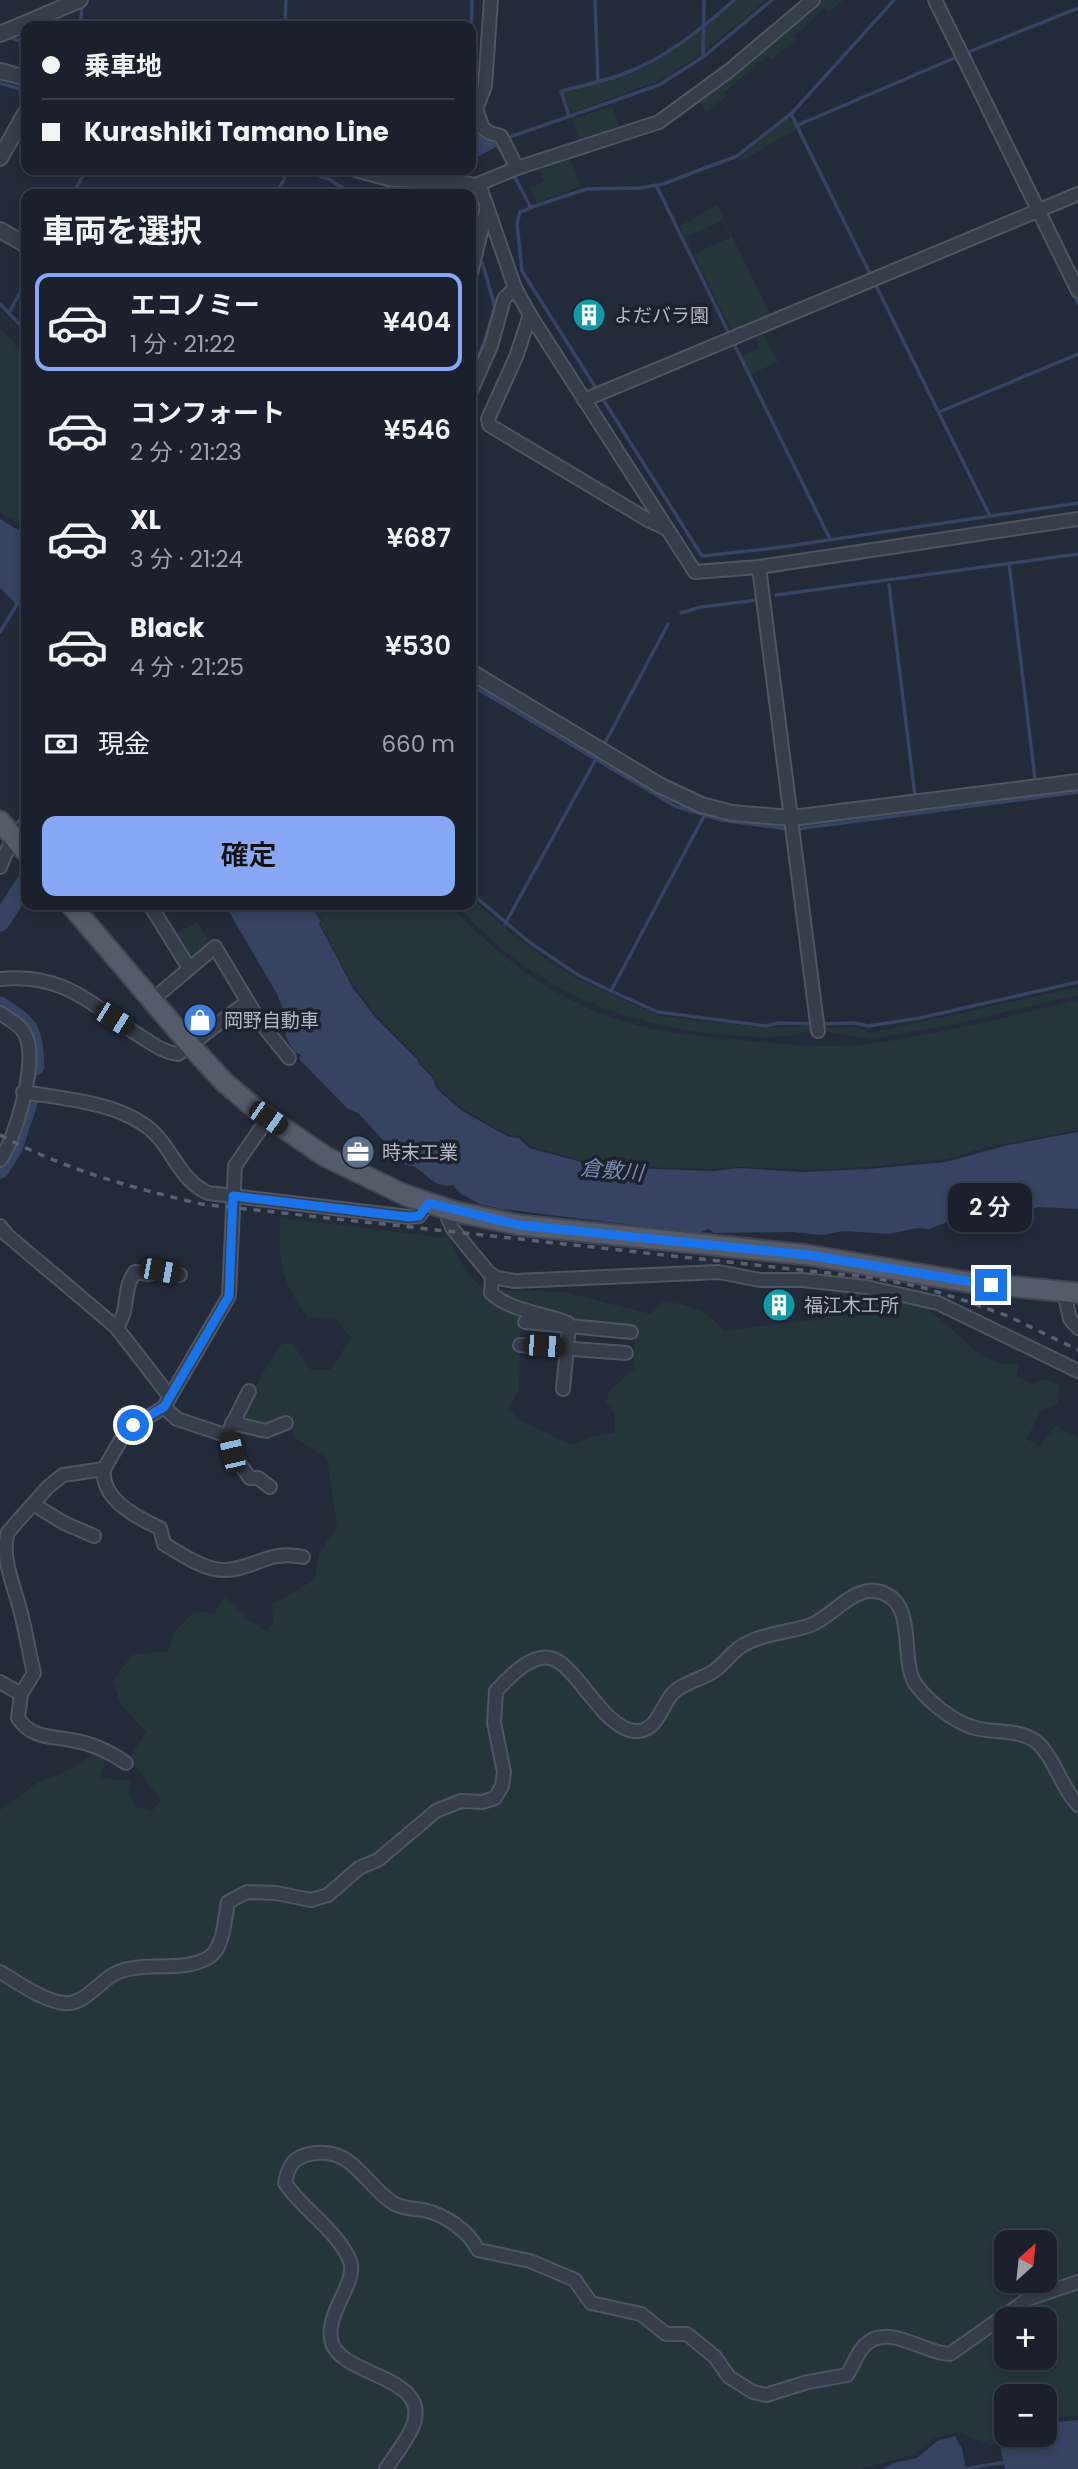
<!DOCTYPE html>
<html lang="ja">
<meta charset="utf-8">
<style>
:root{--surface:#1a202c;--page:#272d38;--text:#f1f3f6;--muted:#9fa3a9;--line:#383e48;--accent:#88a7f5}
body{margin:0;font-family:Poppins,"Noto Sans JP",sans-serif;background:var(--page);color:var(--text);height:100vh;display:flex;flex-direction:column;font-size:26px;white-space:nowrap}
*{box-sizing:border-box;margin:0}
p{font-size:23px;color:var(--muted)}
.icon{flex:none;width:38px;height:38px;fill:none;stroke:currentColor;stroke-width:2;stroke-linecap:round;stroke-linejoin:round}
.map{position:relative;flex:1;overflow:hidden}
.side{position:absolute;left:21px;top:189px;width:455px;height:721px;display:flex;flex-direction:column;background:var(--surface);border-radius:14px;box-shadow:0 4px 10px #0003,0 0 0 2px var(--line)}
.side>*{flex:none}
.hud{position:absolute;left:21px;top:21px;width:455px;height:154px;border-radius:14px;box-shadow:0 4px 10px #0003,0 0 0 2px var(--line);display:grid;align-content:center;height:154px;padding:0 21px;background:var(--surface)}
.needle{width:46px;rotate:27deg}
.buttons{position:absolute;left:994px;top:2230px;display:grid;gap:14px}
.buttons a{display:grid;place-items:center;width:63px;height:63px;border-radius:14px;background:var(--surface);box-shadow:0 4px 10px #0003,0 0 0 2px var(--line);font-size:35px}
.end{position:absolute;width:32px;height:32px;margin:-16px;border:9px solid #1a73e8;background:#fff;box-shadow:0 0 0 4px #fff}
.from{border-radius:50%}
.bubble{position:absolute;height:49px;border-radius:14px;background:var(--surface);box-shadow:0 4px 10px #0003,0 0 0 2px var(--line);font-size:23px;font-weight:600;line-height:49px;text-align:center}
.car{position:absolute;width:21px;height:42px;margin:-21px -10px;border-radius:9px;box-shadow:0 0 5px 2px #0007;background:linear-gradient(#222 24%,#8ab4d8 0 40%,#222 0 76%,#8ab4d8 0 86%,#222 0)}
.hud b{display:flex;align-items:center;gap:24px;height:66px;font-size:26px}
.hud b+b{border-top:2px solid var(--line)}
.hud i{width:18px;height:18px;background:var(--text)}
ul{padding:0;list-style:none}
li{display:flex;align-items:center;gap:21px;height:98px;margin:0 14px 10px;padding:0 7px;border:4px solid transparent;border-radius:14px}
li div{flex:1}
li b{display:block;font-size:26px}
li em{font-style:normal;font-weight:600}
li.selected{border-color:var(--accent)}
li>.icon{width:63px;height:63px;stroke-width:1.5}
h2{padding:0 21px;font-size:32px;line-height:84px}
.pay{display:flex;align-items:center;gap:18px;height:77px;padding:0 21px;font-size:26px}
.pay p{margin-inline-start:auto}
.primary-button{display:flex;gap:14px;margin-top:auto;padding:14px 21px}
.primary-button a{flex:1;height:80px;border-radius:14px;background:var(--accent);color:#111;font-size:28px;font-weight:600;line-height:80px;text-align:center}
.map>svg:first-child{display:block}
.green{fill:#25363b;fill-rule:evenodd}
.water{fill:#364461}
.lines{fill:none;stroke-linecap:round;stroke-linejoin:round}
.stream{stroke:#364461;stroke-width:3.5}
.river{stroke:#364461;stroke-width:19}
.minor-casing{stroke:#4f5562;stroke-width:16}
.tertiary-casing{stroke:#4f5562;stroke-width:18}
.primary-casing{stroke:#404653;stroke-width:23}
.minor{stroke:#363d4b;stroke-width:12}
.tertiary{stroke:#363d4b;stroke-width:14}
.primary{stroke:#545c6b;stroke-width:19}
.rail{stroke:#586072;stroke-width:3.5;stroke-dasharray:7 7;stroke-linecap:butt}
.route{stroke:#1a73e8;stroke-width:9}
.labels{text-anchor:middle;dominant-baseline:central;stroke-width:7;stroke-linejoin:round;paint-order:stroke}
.poi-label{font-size:19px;fill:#b2b8c6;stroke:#1c222f;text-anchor:start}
.water-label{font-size:21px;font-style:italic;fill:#7a8bae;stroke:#1c222f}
</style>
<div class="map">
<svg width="1078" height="2469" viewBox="0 0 1078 2469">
<rect width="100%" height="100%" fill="#232a3a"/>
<g class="green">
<path d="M 736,0 L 766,0 L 701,54 L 659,81 L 571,113 L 563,92 C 582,87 603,83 621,75 C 665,59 702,30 736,0 Z"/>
<polygon points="817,0 843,0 829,13 824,9 795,36 797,39 771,60 768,56 759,63 757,61 754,64 756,66 724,92 726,97 706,112 697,97"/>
<polygon points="612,106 621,131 580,143 572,120"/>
<polygon points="789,118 798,128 742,161 739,158"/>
<polygon points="569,154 580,186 537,203 529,187 544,182 538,165"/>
<path d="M 717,205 L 773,320 L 734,336 L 680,226 ZM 723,220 L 731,237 L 694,254 L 687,237 Z"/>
<polygon points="0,329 26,355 26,528 0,512"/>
<polygon points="763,334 778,362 751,374 742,356 759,348 755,337"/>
<path d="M 471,898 L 514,936 L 551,962 L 576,978 L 660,1016 L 767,1028 L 813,1026 L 813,1029 C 787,1040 757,1037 729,1035 C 620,1026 530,988 457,905 L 471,905 Z"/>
<path d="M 317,905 L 450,905 C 502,961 568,1010 644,1027 C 679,1035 714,1037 749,1041 C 791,1045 834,1049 876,1043 C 944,1033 1011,1016 1078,1000 L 1078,1130 L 984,1148 L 946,1159 L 867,1167 L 811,1170 L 740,1167 L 713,1169 L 601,1166 L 530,1146 L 520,1136 L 510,1135 L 488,1124 L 463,1109 L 438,1088 L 433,1076 L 420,1064 L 419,1059 L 377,1016 L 354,987 L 320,924 L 323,921 L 317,912 Z"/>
<polygon points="197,922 211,945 190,957 176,934"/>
<polygon points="1078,987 1078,995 941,1027 871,1039 825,1031 821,1028 859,1027 870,1033"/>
<path d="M 280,1218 L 448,1238 L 466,1271 L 483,1289 L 564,1292 L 650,1314 L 664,1301 C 690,1306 707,1308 723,1331 L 824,1319 L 832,1291 L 879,1295 L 925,1306 L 981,1355 L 1001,1364 L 1019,1364 L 1016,1377 L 1033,1384 L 1045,1379 L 1059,1385 L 1058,1404 L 1041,1410 L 1027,1439 L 1040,1446 L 1055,1426 L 1078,1437 L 1078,2416 L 1055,2418 L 1045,2425 L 1045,2396 L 1006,2396 L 1006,2434 L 1029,2434 L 992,2445 L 957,2432 L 933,2439 L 916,2454 L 861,2469 L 0,2469 L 0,1810 L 38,1782 L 70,1770 L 95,1752 L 104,1755 L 104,1764 L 100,1776 C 110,1782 119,1778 130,1781 L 128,1792 L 135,1806 L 151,1812 L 161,1800 L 129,1759 L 146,1732 L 121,1705 L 113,1681 L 132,1655 L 168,1651 L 175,1631 L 195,1611 L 214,1614 L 225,1596 L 250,1621 L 267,1631 L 274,1621 L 271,1605 L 314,1580 L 319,1554 L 337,1526 L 327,1458 L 294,1437 L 288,1418 L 269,1426 L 245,1420 L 241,1413 L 264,1371 L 282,1344 L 293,1344 L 311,1370 L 330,1370 L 351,1338 L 335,1318 L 307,1317 C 280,1277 279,1266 280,1218 ZM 521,1318 L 635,1330 L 634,1369 L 610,1390 L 606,1402 L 615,1415 L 615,1433 L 593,1436 L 572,1445 L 519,1419 L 509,1408 L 519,1389 ZM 1006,2242 L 1045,2242 L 1045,2280 L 1006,2280 ZM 1006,2319 L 1045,2319 L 1045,2357 L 1006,2357 Z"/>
</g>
<g class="water">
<polygon points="471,111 473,123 485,136 494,137 513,166 509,168 496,147 471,160"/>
<polygon points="0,519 26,535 26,606 15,603 0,588"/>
<path d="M 225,905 L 316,905 L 315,912 L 321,921 L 319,924 L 353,988 L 375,1017 L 418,1060 L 419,1064 L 432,1077 L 437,1089 L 461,1110 L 487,1125 L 509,1137 L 519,1138 L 529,1148 L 600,1167 L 713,1171 L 739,1168 L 802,1172 L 868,1169 L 946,1162 L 1008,1145 L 1078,1132 L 1078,1209 L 1039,1207 L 1021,1213 L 998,1209 L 978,1216 L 963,1216 L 929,1229 L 917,1228 L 890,1234 L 843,1231 L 822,1235 L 793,1232 L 714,1233 L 709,1229 L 698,1233 L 501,1209 L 480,1204 L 461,1194 L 453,1185 C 430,1190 425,1166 406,1165 L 358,1113 L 348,1109 L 299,1059 L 301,1055 L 294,1052 L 285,1035 L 290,1027 L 277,994 Z"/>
<polygon points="1078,2420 1078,2469 1005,2469 1000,2447 1045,2434 1045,2429 1055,2422"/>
<polygon points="955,2436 962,2449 966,2469 884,2469 893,2463 917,2458 937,2441"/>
</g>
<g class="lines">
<g class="stream">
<polyline points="595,0 598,81"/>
<polyline points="80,26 82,7"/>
<polyline points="285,26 286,0"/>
<polyline points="5,36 26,43"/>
<polyline points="471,36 472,0"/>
<polyline points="966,53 1078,8"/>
<polyline points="703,57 704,0"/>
<polyline points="0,83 26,91"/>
<polyline points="791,114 990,516"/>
<path d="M 569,116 L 561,91 C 580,86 601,82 620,75 C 663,60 701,30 734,0"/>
<polyline points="798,125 959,56"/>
<polyline points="507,138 659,85 703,57 772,0"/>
<polyline points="301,170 331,180 351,194"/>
<polyline points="512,172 531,208 520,212 517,223 522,271 702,556 775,548 1078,503"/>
<polyline points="656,185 830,539"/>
<polyline points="73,194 86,170"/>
<polyline points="276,194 289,170"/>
<polyline points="532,207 587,189 640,188 663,184 737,156 792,113 894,0"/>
<polyline points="11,228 26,237"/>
<polyline points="1074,294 1078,303"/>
<polyline points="0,304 26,331"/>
<polyline points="9,313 26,281"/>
<polyline points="471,374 485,340 495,307 482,262"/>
<polyline points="939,412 1078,354"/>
<polyline points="1009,563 1035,779"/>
<polyline points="889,585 915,796"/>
<polyline points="776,595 1078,554"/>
<polyline points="681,613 701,607 757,600 783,802"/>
<polyline points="0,632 19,601"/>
<polyline points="471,685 675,806 721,820 788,829"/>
<polyline points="605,743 668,624"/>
<polyline points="796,829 1078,792"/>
<polyline points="471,893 529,942 578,975 611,991 658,1012 766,1026 778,1023 813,1024"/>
<polyline points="505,924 597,757"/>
<polyline points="611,991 704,816"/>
<polyline points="821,1024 855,1023 868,1026 920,1018 1078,982"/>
<polyline points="963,2469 1007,2462"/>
</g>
<g class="river">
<polyline points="0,922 26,882"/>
<path d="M 0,1006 C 31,1026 33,1029 35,1066"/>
<polyline points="0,1169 13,1148 28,1103"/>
</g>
<defs>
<g id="minor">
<polyline points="491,0 485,86 476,109 483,128 490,133 501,136 517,168"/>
<polyline points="935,0 1078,291"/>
<polyline points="355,170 392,180 457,182 476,185 481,190 487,207 471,273"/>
<polyline points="476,185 517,168 659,122 730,70 813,0"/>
<polyline points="487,207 515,288 530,315 695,572 759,567 1078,519"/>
<polyline points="530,315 516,357 488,419 489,425 648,520 665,528"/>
<polyline points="471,391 491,346 504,299 515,288"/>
<polyline points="584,400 1078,194"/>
<polyline points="759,567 818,1031"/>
<polyline points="0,867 13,837 26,823"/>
<polyline points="150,905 189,968"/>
<path d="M 0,979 C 65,973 90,1004 140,1036 C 153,1044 163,1052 178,1054 L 247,1002"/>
<polyline points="152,1000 215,947 260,1022 289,1058"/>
<path d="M 0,1013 C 8,1019 20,1024 25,1034 C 39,1058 16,1139 0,1160"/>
<path d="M 23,1092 C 64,1099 118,1102 151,1130 C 173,1149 180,1181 208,1193 L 409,1217 L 419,1216 L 429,1203"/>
<polyline points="444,1208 452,1228 489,1273 497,1278 515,1281 719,1272 760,1280 803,1280 866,1287 938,1303 1078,1371"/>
<polyline points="0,1226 7,1235 116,1327 170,1397"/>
<path d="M 492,1275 L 491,1293 C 510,1311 544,1313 568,1323 L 569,1326 L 631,1332"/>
<polyline points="1064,1292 1070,1319 1078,1328"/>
<polyline points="525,1322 569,1326 563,1389"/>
<path d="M 116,1327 C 130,1313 122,1288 135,1272 L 148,1274 L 160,1271 L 180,1275"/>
<polyline points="520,1345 626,1353"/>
<polyline points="164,1407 177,1419 228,1436 231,1452 250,1478 258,1478 270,1487"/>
<polyline points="232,1423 266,1431 286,1423"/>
<polyline points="230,1429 249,1391"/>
<path d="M 104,1469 C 100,1499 137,1518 160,1528 L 164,1544 C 182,1554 203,1570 224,1570 C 253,1570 269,1549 303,1557"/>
<polyline points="33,1504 64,1523 94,1536"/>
<polyline points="0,1682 21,1694"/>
<path d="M 126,1763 C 109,1751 91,1743 71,1740 C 50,1736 31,1738 18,1718 L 21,1694 L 34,1673 C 29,1653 26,1633 21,1613 C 15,1588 0,1557 8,1532 L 48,1487 L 63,1475 L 104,1469 L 126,1431 L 164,1407 L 229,1296 L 235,1166 L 268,1118"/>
<path d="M 0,1972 C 19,1983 42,2000 63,2003 C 83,2006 98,1983 114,1974 C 141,1959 191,1975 213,1954 C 224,1942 225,1917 228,1902 L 247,1892 L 276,1893 L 311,1900 L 328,1895 L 359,1868 L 378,1860 L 436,1811 L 461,1801 L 482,1802 L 495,1798 L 502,1786 L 504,1772 L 494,1723 L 496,1691 C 555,1627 562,1666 606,1714 C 614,1722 626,1732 638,1731 C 657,1730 662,1706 672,1694 C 683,1682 701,1680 714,1671 C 721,1666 727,1659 733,1653 C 754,1633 785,1634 811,1625 C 831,1617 853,1587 876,1591 C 921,1599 897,1661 917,1686 C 929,1702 953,1721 972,1727 C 992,1734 1014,1728 1034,1740 C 1052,1752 1062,1789 1078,1805"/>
<path d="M 386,2469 C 394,2456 406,2442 412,2428 C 435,2376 343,2377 332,2343 C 323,2315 358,2283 350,2261 C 338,2231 303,2210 285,2183 C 288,2167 293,2157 310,2154 C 352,2145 364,2184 393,2203 C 401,2208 414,2209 424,2210 C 445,2215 468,2230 478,2250 L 530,2261 L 575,2280 L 591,2303 L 641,2314 L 666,2334 L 687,2334 L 715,2357 L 729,2377 L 753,2392 L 766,2395 L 808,2382 L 847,2375 C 853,2366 857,2353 864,2346 C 887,2321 924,2354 950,2354 L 1028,2299 L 1078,2282"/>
</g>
<g id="tertiary">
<polyline points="0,34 80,0"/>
<polyline points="0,71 26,78"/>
<polyline points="0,158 26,112"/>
<polyline points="0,230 26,245"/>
<polyline points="471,672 659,785 701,805 732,813 792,818 1078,782"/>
</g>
<g id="primary">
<polyline points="0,821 26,852"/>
<polyline points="71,905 191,1046 224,1082 257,1110 326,1157 405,1195 453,1211 519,1225 808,1255 967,1282 1078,1293"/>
</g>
</defs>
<use href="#minor" class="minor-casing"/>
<use href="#tertiary" class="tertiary-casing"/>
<use href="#primary" class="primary-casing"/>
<use href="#minor" class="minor"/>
<use href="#tertiary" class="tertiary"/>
<use href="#primary" class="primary"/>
<path class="rail" d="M 0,1135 C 66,1170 129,1187 201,1204 L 874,1278 L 921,1287 L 966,1301 L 1008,1316 L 1078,1350"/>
</g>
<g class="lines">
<polyline class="route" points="133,1425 164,1407 229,1296 233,1196 409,1217 419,1216 429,1203 519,1225 808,1255 991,1285"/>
</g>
<defs>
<symbol id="building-disc" viewBox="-11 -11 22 22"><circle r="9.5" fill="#0f9aa8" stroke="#1c222f"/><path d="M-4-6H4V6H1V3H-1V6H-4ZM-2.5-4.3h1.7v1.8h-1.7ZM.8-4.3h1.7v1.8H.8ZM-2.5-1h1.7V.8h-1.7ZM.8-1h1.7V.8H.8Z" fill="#fff"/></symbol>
<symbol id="shop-disc" viewBox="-11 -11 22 22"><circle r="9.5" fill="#3f7fe0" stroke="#1c222f"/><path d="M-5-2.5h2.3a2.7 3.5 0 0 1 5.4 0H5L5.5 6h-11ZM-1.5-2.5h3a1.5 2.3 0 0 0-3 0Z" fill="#fff"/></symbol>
<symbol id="office-disc" viewBox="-11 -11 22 22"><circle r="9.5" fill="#5c6f8a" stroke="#1c222f"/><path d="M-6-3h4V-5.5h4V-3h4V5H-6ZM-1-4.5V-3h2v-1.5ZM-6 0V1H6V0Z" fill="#fff"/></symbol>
</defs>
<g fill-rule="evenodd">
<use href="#building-disc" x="570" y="296" width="38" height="38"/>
<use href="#shop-disc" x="181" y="1001" width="38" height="38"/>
<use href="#office-disc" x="339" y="1133" width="38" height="38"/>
<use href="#building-disc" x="760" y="1286" width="38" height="38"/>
</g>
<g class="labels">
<g class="poi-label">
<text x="614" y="315">よだバラ園</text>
<text x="224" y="1020">岡野自動車</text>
<text x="382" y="1152">時末工業</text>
<text x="804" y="1305">福江木工所</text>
</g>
<g class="water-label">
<text transform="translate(612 1170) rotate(5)">倉敷川</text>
</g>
</g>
</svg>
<div class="buttons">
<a><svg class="needle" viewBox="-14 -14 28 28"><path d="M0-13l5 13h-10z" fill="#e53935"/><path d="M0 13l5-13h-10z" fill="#9fa3a9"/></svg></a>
<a>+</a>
<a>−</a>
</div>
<i class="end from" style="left:133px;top:1425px"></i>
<i class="end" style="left:991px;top:1285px"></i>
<div class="bubble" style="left:948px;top:1183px;width:84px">2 分</div>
<i class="car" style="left:114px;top:1019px;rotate:122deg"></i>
<i class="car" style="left:268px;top:1118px;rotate:125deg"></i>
<i class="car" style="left:160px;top:1271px;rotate:101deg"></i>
<i class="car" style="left:544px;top:1346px;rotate:94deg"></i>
<i class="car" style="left:232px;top:1452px;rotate:347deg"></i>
<div class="hud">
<b><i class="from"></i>乗車地</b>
<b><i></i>Kurashiki Tamano Line</b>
</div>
<section class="side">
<h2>車両を選択</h2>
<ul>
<li class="selected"><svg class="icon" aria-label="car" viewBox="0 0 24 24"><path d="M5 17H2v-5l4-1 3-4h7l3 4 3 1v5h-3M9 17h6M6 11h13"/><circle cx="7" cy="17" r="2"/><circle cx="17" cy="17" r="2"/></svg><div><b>エコノミー</b><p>1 分 · 21:22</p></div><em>¥404</em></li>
<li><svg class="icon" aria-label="car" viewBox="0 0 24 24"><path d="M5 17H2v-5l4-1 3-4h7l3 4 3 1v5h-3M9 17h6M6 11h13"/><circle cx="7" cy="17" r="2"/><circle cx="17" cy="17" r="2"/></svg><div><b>コンフォート</b><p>2 分 · 21:23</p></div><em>¥546</em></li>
<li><svg class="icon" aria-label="car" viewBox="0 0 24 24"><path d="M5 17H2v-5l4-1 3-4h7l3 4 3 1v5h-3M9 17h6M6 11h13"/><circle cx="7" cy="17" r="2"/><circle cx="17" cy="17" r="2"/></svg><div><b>XL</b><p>3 分 · 21:24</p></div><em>¥687</em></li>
<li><svg class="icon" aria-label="car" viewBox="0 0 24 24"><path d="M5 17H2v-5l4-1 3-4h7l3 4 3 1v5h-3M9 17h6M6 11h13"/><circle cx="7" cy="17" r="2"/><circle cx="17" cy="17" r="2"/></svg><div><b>Black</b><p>4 分 · 21:25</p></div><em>¥530</em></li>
</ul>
<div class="pay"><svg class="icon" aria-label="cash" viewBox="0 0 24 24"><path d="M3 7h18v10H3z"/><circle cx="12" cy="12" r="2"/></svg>現金<p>660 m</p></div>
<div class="primary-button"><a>確定</a></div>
</section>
</div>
